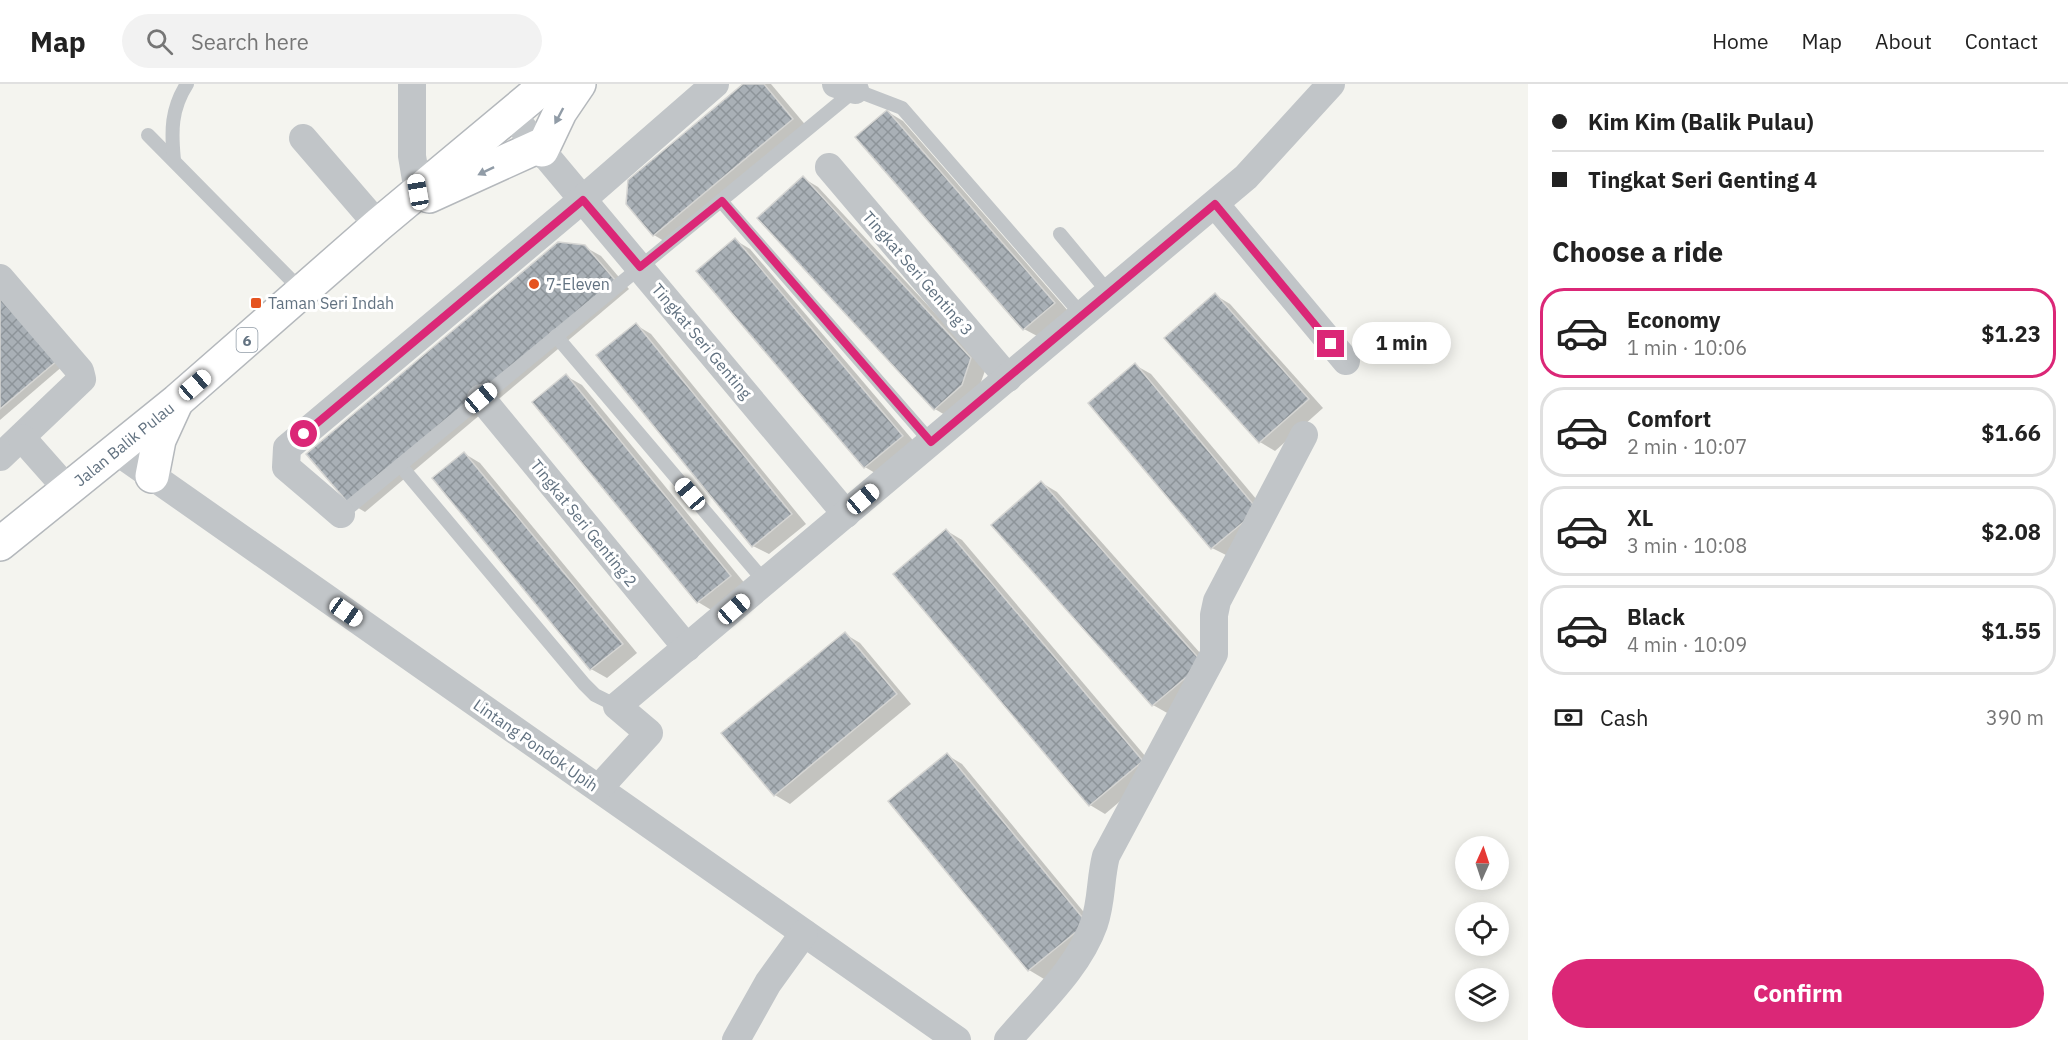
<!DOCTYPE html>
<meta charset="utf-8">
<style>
:root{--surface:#fff;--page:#f2f2f2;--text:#222;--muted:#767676;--line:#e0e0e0;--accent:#db2777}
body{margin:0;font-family:"IBM Plex Sans",sans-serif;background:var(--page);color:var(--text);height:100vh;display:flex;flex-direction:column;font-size:22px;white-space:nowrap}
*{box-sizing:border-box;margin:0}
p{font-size:20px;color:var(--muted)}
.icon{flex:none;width:33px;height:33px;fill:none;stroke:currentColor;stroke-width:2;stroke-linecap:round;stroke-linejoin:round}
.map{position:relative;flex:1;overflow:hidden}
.panel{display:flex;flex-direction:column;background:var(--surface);width:540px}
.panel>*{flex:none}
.banner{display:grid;align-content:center;height:132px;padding:0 24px;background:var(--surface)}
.needle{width:39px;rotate:3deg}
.controls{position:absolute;left:1455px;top:752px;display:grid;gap:12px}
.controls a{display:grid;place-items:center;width:54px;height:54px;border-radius:50%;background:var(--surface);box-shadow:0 3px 15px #0003;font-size:30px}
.end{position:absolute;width:27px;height:27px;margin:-14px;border:8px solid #db2777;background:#fff;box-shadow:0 0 0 3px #fff}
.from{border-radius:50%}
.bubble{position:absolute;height:42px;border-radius:21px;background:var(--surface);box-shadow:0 3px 15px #0003;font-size:20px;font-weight:700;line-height:42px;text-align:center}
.car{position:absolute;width:18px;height:36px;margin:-18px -9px;border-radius:8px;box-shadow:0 0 4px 2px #0007;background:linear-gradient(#fff 24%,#345 0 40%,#fff 0 76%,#345 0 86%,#fff 0)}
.banner b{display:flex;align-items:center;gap:21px;height:57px;font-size:22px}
.banner b+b{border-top:2px solid var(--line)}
.banner i{width:15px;height:15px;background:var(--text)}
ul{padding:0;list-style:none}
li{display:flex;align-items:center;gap:18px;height:90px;margin:0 12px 9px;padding:0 12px;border:3px solid var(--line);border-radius:24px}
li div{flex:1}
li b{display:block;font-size:22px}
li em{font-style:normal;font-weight:700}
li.selected{border-color:var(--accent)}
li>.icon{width:54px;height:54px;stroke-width:1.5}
h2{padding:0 24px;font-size:27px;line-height:72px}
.pay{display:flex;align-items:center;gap:15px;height:66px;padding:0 24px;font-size:22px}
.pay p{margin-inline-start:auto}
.cta{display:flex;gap:12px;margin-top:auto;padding:12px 24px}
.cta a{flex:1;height:69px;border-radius:36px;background:var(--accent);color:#fff;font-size:24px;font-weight:700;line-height:69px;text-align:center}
header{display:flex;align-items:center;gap:36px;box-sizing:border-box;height:84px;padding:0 30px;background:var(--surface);border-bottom:2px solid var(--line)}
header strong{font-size:28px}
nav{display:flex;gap:33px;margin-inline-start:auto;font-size:21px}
.search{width:420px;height:54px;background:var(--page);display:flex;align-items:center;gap:15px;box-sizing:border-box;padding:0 21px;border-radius:33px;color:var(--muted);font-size:22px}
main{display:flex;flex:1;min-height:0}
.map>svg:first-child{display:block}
.shadow{fill:#0003}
.building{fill:url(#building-cross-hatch);stroke:#d5d5d3;stroke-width:1.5}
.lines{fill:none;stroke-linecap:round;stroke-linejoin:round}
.primary-casing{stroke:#b4b8bc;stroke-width:36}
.lane{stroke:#c1c5c8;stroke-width:14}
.street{stroke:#c1c5c8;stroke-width:28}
.primary{stroke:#fff;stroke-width:33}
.oneway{fill:#919ca7}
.route{stroke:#db2777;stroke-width:8}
.poi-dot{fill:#e5531f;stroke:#fff;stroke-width:2}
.labels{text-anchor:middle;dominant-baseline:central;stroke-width:6;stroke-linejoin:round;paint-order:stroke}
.shield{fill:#fff;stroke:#919ca7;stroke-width:1.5}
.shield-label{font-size:15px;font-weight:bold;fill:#627281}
.street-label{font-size:16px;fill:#627281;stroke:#fff}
.poi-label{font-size:16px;fill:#627281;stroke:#fff;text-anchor:start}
</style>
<header>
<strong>Map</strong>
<div class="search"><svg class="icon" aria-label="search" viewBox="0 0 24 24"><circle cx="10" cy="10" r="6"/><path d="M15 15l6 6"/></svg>Search here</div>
<nav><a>Home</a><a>Map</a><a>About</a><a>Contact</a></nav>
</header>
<main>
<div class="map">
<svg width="1528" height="956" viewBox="0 0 1528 956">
<defs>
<pattern id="building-cross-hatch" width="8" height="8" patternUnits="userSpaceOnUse" patternTransform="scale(1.5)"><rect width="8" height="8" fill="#a9b0b6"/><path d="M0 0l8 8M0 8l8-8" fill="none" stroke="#8d9499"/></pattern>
</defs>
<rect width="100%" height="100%" fill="#f4f4ef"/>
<g class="shadow">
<polygon points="746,0 771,0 808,44 669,160 654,151"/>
<polygon points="888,28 903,37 1069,228 1039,253 1024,245"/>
<polygon points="803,94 818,103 986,284 977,309 950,334 935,325 759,134"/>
<polygon points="735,156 750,165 917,361 880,392 865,383 698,187"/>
<polygon points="585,163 601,172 629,205 365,428 350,419"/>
<polygon points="0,206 64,281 0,336"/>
<polygon points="1215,211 1230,220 1323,324 1275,367 1260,358"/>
<polygon points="636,241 651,250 806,440 769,470 753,462"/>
<polygon points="1135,281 1151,290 1273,435 1228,472 1212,464"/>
<polygon points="566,292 582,301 746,501 713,527 698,518"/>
<polygon points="465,370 480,379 637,569 607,594 591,585 434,395"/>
<polygon points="1042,399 1057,408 1217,588 1169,630 1153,621 993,441"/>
<polygon points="947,447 962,456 1157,686 1105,730 1090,721"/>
<polygon points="845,550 860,559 911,620 790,720 775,711"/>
<polygon points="947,671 962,680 1101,849 1044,895 1029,886"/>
</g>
<g class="building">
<polygon points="743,0 764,0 793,35 653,152 626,120 628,96"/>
<polygon points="887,26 1055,219 1023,246 855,53"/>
<polygon points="803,92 971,274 962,301 934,326 757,134"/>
<polygon points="735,154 903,352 864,384 696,187"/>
<polygon points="558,158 585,161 615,196 349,420 306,370"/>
<polygon points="0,209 58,276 0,325"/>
<polygon points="1215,209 1309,315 1259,359 1164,254"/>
<polygon points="636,239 792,430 752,463 596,271"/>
<polygon points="1135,279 1258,426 1211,465 1088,319"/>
<polygon points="566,290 731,492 697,519 532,318"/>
<polygon points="464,368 623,560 590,586 432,394"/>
<polygon points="1041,397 1203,579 1152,622 991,441"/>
<polygon points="946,445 1143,677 1089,722 893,490"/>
<polygon points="845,548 897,610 774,712 721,649"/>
<polygon points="947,669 1087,839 1028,887 888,717"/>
</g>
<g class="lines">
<defs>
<g id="primary">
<polyline points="542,66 560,28 579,0"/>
<polyline points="429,112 539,62"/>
<polyline points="152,392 159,356 175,321"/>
<polyline points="0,460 177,317 378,141 547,0"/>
</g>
</defs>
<use href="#primary" class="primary-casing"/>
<g class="lane">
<polyline points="148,51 302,207"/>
<path d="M 174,76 C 171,47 171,25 187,0"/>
<polyline points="721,117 931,358"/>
<polyline points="1060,150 1109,209"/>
<polyline points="556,252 765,498"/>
<polyline points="400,381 584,600 595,611 617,622"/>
<polyline points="341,430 855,6 902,24 1082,231"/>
</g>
<g class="street">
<polyline points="412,0 412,72 418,108"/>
<polyline points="836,0 855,6"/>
<polyline points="511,30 846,430"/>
<polyline points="303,54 378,141"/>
<polyline points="829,83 1008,294"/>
<polyline points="1215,120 1346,277"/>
<polyline points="0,194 80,287 82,295 0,373"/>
<polyline points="481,314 687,564"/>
<polyline points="22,354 68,406"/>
<polyline points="115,366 957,956"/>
<polyline points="341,430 286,383 287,364 583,115 715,0"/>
<polyline points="599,704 649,649 617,622 1246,93 1331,0"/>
<polyline points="736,956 768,899 804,849"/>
<path d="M 1008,956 C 1038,920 1078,885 1094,840 C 1102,817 1100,795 1106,772 L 1214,570 L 1214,531 L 1217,517 L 1304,351"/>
</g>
<use href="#primary" class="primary"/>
</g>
<defs><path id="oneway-solid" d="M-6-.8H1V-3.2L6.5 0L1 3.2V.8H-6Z" transform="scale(1.5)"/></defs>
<g class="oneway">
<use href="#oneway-solid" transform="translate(559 32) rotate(118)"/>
<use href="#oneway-solid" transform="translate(486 87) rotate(154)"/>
</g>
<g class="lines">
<polyline class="route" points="304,350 583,116 640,183 722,117 931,358 1215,120 1331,260"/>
</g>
<g class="poi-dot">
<circle cx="534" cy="200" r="6"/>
<rect x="250" y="213" width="12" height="12" rx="3"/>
</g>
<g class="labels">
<rect class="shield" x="236.5" y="244" width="21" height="24" rx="4.5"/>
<g class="shield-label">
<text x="247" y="256">6</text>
</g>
<g class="street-label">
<text transform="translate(918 189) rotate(49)">Tingkat Seri Genting 3</text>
<text transform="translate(702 257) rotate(50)">Tingkat Seri Genting</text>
<text transform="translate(124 360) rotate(-39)">Jalan Balik Pulau</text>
<text transform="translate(584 439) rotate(51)">Tingkat Seri Genting 2</text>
<text transform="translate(536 661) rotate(35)">Lintang Pondok Upih</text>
</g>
<g class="poi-label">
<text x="546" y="200">7-Eleven</text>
<text x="268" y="219">Taman Seri Indah</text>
</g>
</g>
</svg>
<div class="controls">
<a><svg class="needle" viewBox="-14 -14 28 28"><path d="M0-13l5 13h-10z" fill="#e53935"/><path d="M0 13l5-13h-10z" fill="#767676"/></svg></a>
<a><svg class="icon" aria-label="locate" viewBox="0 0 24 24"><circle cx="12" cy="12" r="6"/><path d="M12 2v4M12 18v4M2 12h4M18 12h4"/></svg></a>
<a><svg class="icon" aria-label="layers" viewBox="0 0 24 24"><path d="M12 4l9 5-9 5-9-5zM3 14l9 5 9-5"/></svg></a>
</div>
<i class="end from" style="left:304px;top:350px"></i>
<i class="end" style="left:1331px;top:260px"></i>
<div class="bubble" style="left:1352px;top:238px;width:99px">1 min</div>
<i class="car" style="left:418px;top:108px;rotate:350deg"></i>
<i class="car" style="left:195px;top:301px;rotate:49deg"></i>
<i class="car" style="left:481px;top:314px;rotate:50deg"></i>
<i class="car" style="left:690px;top:410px;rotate:320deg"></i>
<i class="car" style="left:863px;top:415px;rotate:50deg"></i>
<i class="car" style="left:734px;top:525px;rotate:49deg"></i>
<i class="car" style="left:346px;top:528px;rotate:125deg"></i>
</div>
<section class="panel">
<div class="banner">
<b><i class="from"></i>Kim Kim (Balik Pulau)</b>
<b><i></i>Tingkat Seri Genting 4</b>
</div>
<h2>Choose a ride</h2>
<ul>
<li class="selected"><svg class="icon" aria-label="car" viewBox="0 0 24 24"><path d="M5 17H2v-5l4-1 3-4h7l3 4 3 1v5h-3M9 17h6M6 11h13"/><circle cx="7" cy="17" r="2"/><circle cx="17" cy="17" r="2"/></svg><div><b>Economy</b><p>1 min · 10:06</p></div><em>$1.23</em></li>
<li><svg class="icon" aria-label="car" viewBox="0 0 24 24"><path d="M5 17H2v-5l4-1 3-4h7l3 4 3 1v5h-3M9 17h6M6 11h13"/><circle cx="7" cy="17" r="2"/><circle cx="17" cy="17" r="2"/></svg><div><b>Comfort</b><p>2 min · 10:07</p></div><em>$1.66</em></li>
<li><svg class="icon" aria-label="car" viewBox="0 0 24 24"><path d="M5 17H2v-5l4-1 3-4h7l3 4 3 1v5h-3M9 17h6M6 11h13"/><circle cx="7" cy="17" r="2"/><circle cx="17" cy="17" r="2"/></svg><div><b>XL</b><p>3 min · 10:08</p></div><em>$2.08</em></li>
<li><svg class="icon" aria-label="car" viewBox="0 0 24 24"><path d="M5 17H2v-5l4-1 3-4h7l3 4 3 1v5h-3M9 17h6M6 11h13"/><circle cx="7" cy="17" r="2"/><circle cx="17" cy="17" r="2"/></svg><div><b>Black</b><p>4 min · 10:09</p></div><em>$1.55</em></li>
</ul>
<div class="pay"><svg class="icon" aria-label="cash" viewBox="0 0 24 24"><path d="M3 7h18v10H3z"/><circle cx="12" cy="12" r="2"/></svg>Cash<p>390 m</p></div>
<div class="cta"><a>Confirm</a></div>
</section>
</main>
